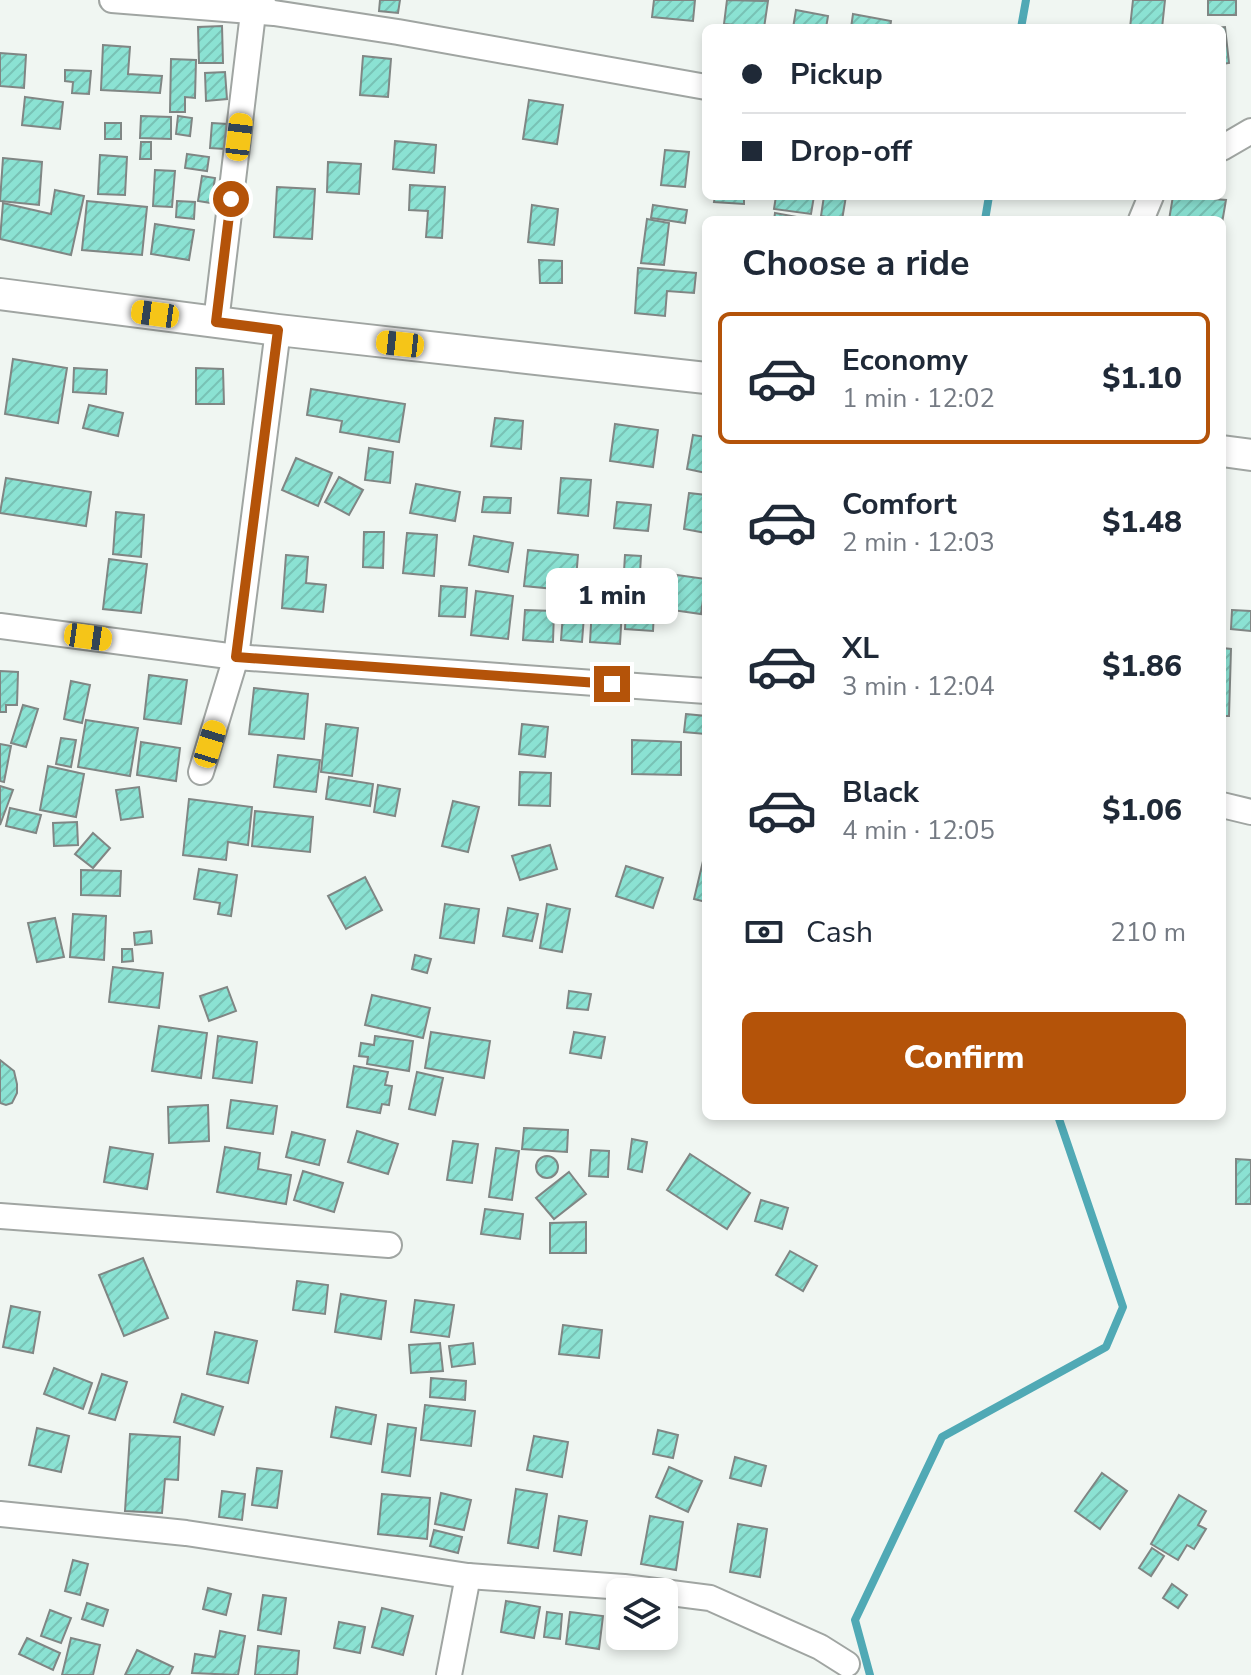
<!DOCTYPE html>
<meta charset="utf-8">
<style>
:root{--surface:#fff;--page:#f2f2f3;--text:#1f2937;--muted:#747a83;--line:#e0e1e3;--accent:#b45309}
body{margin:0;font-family:"Nunito Sans",sans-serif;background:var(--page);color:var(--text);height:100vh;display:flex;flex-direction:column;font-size:30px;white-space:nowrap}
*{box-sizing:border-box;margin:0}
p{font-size:26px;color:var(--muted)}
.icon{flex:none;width:44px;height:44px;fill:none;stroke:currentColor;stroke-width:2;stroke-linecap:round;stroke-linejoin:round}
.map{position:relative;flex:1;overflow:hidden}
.sheet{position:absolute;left:702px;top:216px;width:524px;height:904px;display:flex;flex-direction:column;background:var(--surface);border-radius:12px;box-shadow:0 4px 12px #0003}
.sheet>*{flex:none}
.hud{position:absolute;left:702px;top:24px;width:524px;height:176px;border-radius:12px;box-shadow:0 4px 12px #0003;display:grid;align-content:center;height:176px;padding:0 40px;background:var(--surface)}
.tools{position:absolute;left:606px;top:1578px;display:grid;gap:16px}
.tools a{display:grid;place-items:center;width:72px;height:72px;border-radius:12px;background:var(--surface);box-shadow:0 4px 12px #0003;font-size:40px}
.end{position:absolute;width:36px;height:36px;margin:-18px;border:10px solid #b45309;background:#fff;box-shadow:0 0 0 4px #fff}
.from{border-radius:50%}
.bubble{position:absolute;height:56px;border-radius:12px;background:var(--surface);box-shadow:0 4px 12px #0003;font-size:26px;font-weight:800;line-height:56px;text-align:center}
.car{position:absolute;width:24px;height:48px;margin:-24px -12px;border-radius:10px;box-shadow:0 0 6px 2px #0007;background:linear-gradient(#f5c518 24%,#345 0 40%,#f5c518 0 76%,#345 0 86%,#f5c518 0)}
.hud b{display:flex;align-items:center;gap:28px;height:76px;font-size:30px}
.hud b+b{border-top:2px solid var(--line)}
.hud i{width:20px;height:20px;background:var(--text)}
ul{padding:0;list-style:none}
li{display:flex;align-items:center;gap:24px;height:132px;margin:0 16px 12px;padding:0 24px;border:4px solid transparent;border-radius:12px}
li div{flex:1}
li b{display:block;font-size:30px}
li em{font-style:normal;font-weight:800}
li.active{border-color:var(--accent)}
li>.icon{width:72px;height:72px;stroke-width:1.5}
h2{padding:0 40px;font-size:36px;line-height:96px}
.pay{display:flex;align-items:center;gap:20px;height:88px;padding:0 40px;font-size:30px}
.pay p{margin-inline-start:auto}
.cta{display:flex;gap:16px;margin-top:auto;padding:16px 40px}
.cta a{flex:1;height:92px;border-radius:12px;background:var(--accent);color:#fff;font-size:32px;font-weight:800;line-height:92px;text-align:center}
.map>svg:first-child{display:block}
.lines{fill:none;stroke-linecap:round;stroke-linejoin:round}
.stream{stroke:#50a9b5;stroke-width:8}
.building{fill:url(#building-hatch);stroke:#808684;stroke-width:2}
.minor-casing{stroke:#a0a5a2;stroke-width:28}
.tertiary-casing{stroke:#a0a5a2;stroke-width:34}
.minor{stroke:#fff;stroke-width:24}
.tertiary{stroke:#fff;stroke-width:30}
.route{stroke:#b45309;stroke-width:10}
</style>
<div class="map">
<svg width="1251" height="1675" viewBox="0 0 1251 1675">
<defs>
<pattern id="building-hatch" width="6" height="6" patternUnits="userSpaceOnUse" patternTransform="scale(2)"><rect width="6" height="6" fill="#8be2d3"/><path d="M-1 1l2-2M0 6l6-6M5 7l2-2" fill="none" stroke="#78c2b5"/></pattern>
</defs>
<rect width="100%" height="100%" fill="#f0f6f2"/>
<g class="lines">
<g class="stream">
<polyline points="1021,28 1026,0"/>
<polyline points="985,220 989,196"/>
<polyline points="870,1675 855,1620 942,1437 1106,1347 1123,1307 1058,1116"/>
</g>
</g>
<g class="building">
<polygon points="380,0 400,0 398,13 379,11"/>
<polygon points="654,0 695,0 693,21 652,17"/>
<polygon points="727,0 768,1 764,28 724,24"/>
<polygon points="1133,0 1165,0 1162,28 1130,28"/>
<rect x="1208" y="0" width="28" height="15"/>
<polygon points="796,10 828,16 826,28 793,28"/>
<polygon points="853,14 891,21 890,28 851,28"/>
<polygon points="222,26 223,63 199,63 198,27"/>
<polygon points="1225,27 1229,63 1222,64 1222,28 1211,28"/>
<polygon points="103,45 130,47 128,74 162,76 160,93 101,90"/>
<polygon points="0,53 26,55 24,88 0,86"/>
<polygon points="363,56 391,59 388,97 360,95"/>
<polygon points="171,59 196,60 195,98 185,97 185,112 170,112"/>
<polygon points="65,70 91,71 89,94 72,93 73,82 65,81"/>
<polygon points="225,72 227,99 206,101 205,73"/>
<polygon points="25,97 63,102 60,129 22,125"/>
<polygon points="529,100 563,105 557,144 523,139"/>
<polygon points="141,116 171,117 171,139 140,138"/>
<polygon points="178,116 192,118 190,136 176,134"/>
<rect x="105" y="123" width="16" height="16"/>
<polygon points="212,123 227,124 225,149 210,148"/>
<polygon points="395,141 436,145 434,173 393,169"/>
<polygon points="141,142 151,142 151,159 140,159"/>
<polygon points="665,150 689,152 685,187 661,185"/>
<polygon points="187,154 209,157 207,171 185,168"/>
<polygon points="100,155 127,157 125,195 98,194"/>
<polygon points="3,158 42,162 39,205 0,201"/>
<polygon points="328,162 361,164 359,194 327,192"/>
<polygon points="155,170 175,171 172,207 153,206"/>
<polygon points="202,176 215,178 211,203 198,201"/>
<polygon points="410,185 445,187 442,238 426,237 428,211 409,210"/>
<polygon points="277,187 315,189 312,239 274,237"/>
<polygon points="55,190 84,196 71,255 0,239 3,203 51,214"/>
<polygon points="715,196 744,196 744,204 714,202"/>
<polygon points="776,196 814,196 811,214 774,209"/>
<polygon points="824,196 846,196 842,220 821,216"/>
<polygon points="1173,196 1226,200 1222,223 1222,220 1169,220"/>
<polygon points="87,201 147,207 142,255 82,250"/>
<polygon points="177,201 195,202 194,219 176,217"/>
<polygon points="532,205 558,209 554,245 528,242"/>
<polygon points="653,205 687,210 685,223 651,218"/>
<polygon points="775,213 813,220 774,220"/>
<polygon points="647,219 669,223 664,265 641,263"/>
<polygon points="155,224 194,230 189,260 151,254"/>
<polygon points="539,260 562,261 562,283 540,283"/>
<polygon points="638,268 696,273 694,293 667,291 665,316 635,313"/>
<polygon points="13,359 67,368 58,423 5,414"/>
<polygon points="74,368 107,370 106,394 73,392"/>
<polygon points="196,368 223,369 224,404 196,404"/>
<polygon points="311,389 405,404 399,442 340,432 342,421 307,415"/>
<polygon points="89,405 123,413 118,436 83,428"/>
<polygon points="495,418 523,421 521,449 491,446"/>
<polygon points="615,424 658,430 653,467 610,461"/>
<polygon points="693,435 706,437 706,473 687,469"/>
<polygon points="369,448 393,452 390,483 365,480"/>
<polygon points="296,458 332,473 318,506 282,490"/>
<polygon points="339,477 363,490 349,515 325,502"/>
<polygon points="6,478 91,492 86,526 0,513"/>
<polygon points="561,478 591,480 588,516 558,513"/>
<polygon points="416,484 460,492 455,521 410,513"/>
<polygon points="689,493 706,495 706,533 684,529"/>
<polygon points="484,497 511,498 510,513 482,512"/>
<polygon points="617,502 651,505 648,531 614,528"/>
<polygon points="116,512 144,515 141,557 113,554"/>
<polygon points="364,532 384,532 383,568 363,567"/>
<polygon points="407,533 437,535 434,576 403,573"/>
<polygon points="474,536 513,543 508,572 469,565"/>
<polygon points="528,550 578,555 575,591 524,586"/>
<polygon points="286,555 308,557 306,583 326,585 323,612 282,608"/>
<polygon points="625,555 641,556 638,604 622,603"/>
<polygon points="109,559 147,564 141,613 103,609"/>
<polygon points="677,575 706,579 701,614 672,610"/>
<polygon points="644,576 660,576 659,599 643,598"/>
<polygon points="441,586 467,588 465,617 439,616"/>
<polygon points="476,591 513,596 508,639 471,635"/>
<polygon points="592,608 622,610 620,644 590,642"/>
<polygon points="626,609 654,611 653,631 625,629"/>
<polygon points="525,610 554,611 553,642 523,640"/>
<polygon points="1232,610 1251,611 1251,631 1231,629"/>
<polygon points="563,614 584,616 582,642 561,640"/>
<polygon points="1222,648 1231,649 1229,716 1222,716"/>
<polygon points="0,671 18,672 17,705 6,705 6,712 0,712"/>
<polygon points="149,675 187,680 181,724 144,719"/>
<polygon points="71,681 90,685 82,723 64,719"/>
<polygon points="254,688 308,694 304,739 249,734"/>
<polygon points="23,705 38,709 26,747 11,743"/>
<polygon points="686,714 706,716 705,734 684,732"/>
<polygon points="86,720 138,728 130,776 78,767"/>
<polygon points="326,724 358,728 352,776 321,772"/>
<polygon points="522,724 548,727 545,757 519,754"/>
<polygon points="61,738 76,740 71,767 56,764"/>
<polygon points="632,740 681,742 681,775 632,774"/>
<polygon points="141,742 180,748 176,781 137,775"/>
<polygon points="0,744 11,746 4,782 0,781"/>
<polygon points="278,755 320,760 316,792 274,787"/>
<polygon points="48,766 84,774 76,817 40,810"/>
<polygon points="520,772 551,773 550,806 519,805"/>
<polygon points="329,777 373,784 370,806 326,799"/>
<polygon points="378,785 400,789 395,816 374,812"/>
<polygon points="0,786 13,790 0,825"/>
<polygon points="139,787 143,817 121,820 116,790"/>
<polygon points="189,799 252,807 248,845 228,842 226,860 183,855"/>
<polygon points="453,801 479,807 468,852 442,846"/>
<polygon points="10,808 41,815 36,833 6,826"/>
<polygon points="255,811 313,817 310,852 252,846"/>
<polygon points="77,822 78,845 54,846 53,823"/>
<polygon points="93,833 110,848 93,868 75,854"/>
<polygon points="550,845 557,869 520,880 512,856"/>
<polygon points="703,861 706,862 706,902 694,899"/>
<polygon points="626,866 663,878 653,908 616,896"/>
<polygon points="199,869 237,875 231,916 218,914 220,903 194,899"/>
<polygon points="81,870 121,871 120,896 81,895"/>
<polygon points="365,877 382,910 346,929 328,896"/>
<polygon points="445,904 479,909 474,943 440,938"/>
<polygon points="547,904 570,909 562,952 540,948"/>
<polygon points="508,908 538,914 532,941 503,936"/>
<polygon points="73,914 106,916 104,960 70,957"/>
<polygon points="55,918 64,957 37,962 28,923"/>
<polygon points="151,931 152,943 135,945 134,933"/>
<polygon points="122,949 132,949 133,961 122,962"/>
<polygon points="415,955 431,959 427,973 412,969"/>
<polygon points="113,967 163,973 159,1008 109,1002"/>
<polygon points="227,987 236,1011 209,1021 200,996"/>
<polygon points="569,991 591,994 588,1010 567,1008"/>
<polygon points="372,995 430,1008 423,1038 365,1025"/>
<polygon points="159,1026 207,1033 201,1078 152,1071"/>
<polygon points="431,1032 490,1041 484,1078 425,1068"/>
<polygon points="574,1032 605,1037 601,1058 570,1053"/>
<polygon points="218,1036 257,1042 252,1083 213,1078"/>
<polygon points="375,1036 413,1041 409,1071 367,1064 368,1057 359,1056 361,1043 374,1045"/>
<polygon points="0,1060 14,1071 17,1084 17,1093 12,1103 6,1105 0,1103"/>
<polygon points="354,1066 388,1072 385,1085 392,1086 389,1105 382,1104 380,1113 347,1107"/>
<polygon points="417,1072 443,1078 435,1115 409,1109"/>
<polygon points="231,1100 277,1106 273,1134 227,1128"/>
<polygon points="208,1105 209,1141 169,1143 168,1107"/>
<polygon points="524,1128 568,1130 567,1152 522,1149"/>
<polygon points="357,1131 398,1144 388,1174 348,1162"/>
<polygon points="292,1132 325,1140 319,1165 286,1157"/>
<polygon points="632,1139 647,1142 642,1172 628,1169"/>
<polygon points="453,1141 478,1144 472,1183 447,1180"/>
<polygon points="110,1147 153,1154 147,1189 104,1182"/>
<polygon points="225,1147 260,1153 258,1169 291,1175 286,1204 217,1192"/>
<polygon points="496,1148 519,1151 512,1200 489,1197"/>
<polygon points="591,1150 609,1151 608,1177 589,1176"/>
<polygon points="690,1154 750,1193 727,1229 667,1190"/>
<circle cx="547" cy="1167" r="11"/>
<polygon points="1236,1159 1251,1160 1251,1204 1236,1204"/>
<polygon points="303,1171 343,1183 334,1212 294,1200"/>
<polygon points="569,1172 586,1194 554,1219 536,1198"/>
<polygon points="761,1200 788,1208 782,1229 755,1221"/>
<polygon points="485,1209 523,1214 520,1239 481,1234"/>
<polygon points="586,1222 586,1253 550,1253 550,1223"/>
<polygon points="790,1251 817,1266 803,1291 776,1275"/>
<polygon points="143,1258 168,1318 124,1336 99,1275"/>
<polygon points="297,1281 328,1285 325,1314 293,1310"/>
<polygon points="341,1294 386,1301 381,1339 335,1332"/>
<polygon points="415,1300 454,1305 449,1337 411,1332"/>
<polygon points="11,1306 40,1312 33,1353 3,1347"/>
<polygon points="563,1325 602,1330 599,1358 559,1354"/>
<polygon points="215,1332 257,1341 248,1383 207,1374"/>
<polygon points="440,1343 443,1371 411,1373 409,1345"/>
<polygon points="473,1343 475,1364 452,1367 449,1346"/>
<polygon points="54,1368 92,1383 83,1409 44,1394"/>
<polygon points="102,1374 127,1382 115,1420 89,1413"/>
<polygon points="431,1378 466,1381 465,1400 430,1397"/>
<polygon points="182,1394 223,1407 214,1435 174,1422"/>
<polygon points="425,1405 475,1411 471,1446 421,1440"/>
<polygon points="336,1407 376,1415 371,1444 331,1437"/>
<polygon points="388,1424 416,1428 410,1476 382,1472"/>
<polygon points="37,1428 69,1436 61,1472 29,1465"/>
<polygon points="658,1430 678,1435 673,1458 653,1454"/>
<polygon points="130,1434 180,1437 178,1480 165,1479 162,1513 125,1511"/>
<polygon points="534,1436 568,1442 562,1477 527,1470"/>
<polygon points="735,1457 766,1466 761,1486 730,1478"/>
<polygon points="669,1467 702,1481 688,1512 656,1497"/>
<polygon points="257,1468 282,1471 277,1508 252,1505"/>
<polygon points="1102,1473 1127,1491 1100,1529 1075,1511"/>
<polygon points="516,1489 547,1494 538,1548 508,1543"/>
<polygon points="222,1491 245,1494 242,1520 219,1517"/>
<polygon points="441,1493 471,1500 464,1530 435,1524"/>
<polygon points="382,1494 430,1498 427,1539 378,1534"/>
<polygon points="1179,1495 1206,1511 1198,1525 1206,1529 1194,1549 1187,1545 1178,1560 1151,1544"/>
<polygon points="559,1516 587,1521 581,1555 554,1551"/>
<polygon points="650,1516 683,1522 676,1570 641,1564"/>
<polygon points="738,1524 767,1529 760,1577 730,1572"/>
<polygon points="434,1530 462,1537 458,1553 430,1546"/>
<polygon points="1152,1548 1164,1556 1151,1576 1139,1568"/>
<polygon points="73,1560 88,1564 80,1595 65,1591"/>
<polygon points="1172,1584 1187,1595 1178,1608 1163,1598"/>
<polygon points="208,1588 231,1594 226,1615 203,1609"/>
<polygon points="263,1595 286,1598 281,1634 258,1630"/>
<polygon points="506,1601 540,1607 534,1638 501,1632"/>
<polygon points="87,1603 108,1610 103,1626 82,1619"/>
<polygon points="382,1608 413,1616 403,1655 372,1647"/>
<polygon points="50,1610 71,1618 61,1643 41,1636"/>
<polygon points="547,1612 562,1614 560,1639 544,1637"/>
<polygon points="570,1612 603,1616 599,1649 566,1644"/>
<polygon points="339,1622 365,1627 360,1653 334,1648"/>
<polygon points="220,1631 245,1636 238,1675 192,1673 195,1654 215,1657"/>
<polygon points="27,1638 60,1653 53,1670 19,1654"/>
<polygon points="71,1638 100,1645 93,1675 62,1675"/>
<polygon points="258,1646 299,1651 297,1675 255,1675"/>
<polygon points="137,1650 173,1667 169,1675 125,1675"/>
</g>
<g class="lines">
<defs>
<g id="minor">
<polyline points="112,0 274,13 398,32 706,87"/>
<polyline points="1222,148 1251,131"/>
<polyline points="1141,220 1151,196"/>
<polyline points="216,322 253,13 263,3"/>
<polyline points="0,626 236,657 706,691"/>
<polyline points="201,772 236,657 278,330"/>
<polyline points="1222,805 1251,812"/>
<polyline points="0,1216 389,1245"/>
<polyline points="0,1514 186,1533 468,1576 624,1587 710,1598 820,1647 847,1664"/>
<polyline points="449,1675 468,1576"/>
</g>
<g id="tertiary">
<polyline points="0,294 278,330 706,378"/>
<polyline points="1222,451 1251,455"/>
</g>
</defs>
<use href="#minor" class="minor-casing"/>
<use href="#tertiary" class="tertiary-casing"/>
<use href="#minor" class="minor"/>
<use href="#tertiary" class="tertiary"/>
</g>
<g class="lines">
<polyline class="route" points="231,199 216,322 278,330 236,657 612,684"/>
</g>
</svg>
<div class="tools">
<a><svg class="icon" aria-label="layers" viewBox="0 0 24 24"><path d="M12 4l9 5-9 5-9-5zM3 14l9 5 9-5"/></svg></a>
</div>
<i class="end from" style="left:231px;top:199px"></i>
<i class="end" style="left:612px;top:684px"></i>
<div class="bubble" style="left:546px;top:568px;width:132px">1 min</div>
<i class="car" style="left:239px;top:137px;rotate:7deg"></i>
<i class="car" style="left:155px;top:314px;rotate:278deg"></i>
<i class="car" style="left:400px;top:344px;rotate:276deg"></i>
<i class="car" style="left:88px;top:637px;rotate:98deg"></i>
<i class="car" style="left:210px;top:744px;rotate:17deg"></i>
<div class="hud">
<b><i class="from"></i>Pickup</b>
<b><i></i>Drop-off</b>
</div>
<section class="sheet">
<h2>Choose a ride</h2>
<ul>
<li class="active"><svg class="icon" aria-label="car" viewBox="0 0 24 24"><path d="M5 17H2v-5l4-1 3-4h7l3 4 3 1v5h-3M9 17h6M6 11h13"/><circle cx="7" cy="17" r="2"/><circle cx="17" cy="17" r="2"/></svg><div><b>Economy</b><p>1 min · 12:02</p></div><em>$1.10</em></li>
<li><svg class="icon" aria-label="car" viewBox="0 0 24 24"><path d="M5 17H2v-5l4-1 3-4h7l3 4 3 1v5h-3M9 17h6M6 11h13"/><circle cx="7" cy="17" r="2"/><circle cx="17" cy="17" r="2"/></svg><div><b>Comfort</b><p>2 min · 12:03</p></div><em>$1.48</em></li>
<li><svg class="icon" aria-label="car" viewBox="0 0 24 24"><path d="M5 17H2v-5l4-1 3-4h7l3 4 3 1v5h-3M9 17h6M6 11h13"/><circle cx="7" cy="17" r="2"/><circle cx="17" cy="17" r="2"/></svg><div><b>XL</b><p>3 min · 12:04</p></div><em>$1.86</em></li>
<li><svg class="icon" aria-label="car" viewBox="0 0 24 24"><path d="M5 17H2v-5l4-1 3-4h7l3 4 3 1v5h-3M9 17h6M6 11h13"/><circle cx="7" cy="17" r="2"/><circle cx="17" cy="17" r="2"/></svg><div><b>Black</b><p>4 min · 12:05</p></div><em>$1.06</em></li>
</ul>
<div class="pay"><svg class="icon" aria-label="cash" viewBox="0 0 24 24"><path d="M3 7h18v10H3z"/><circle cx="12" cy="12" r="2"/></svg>Cash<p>210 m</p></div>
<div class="cta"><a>Confirm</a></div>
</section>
</div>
